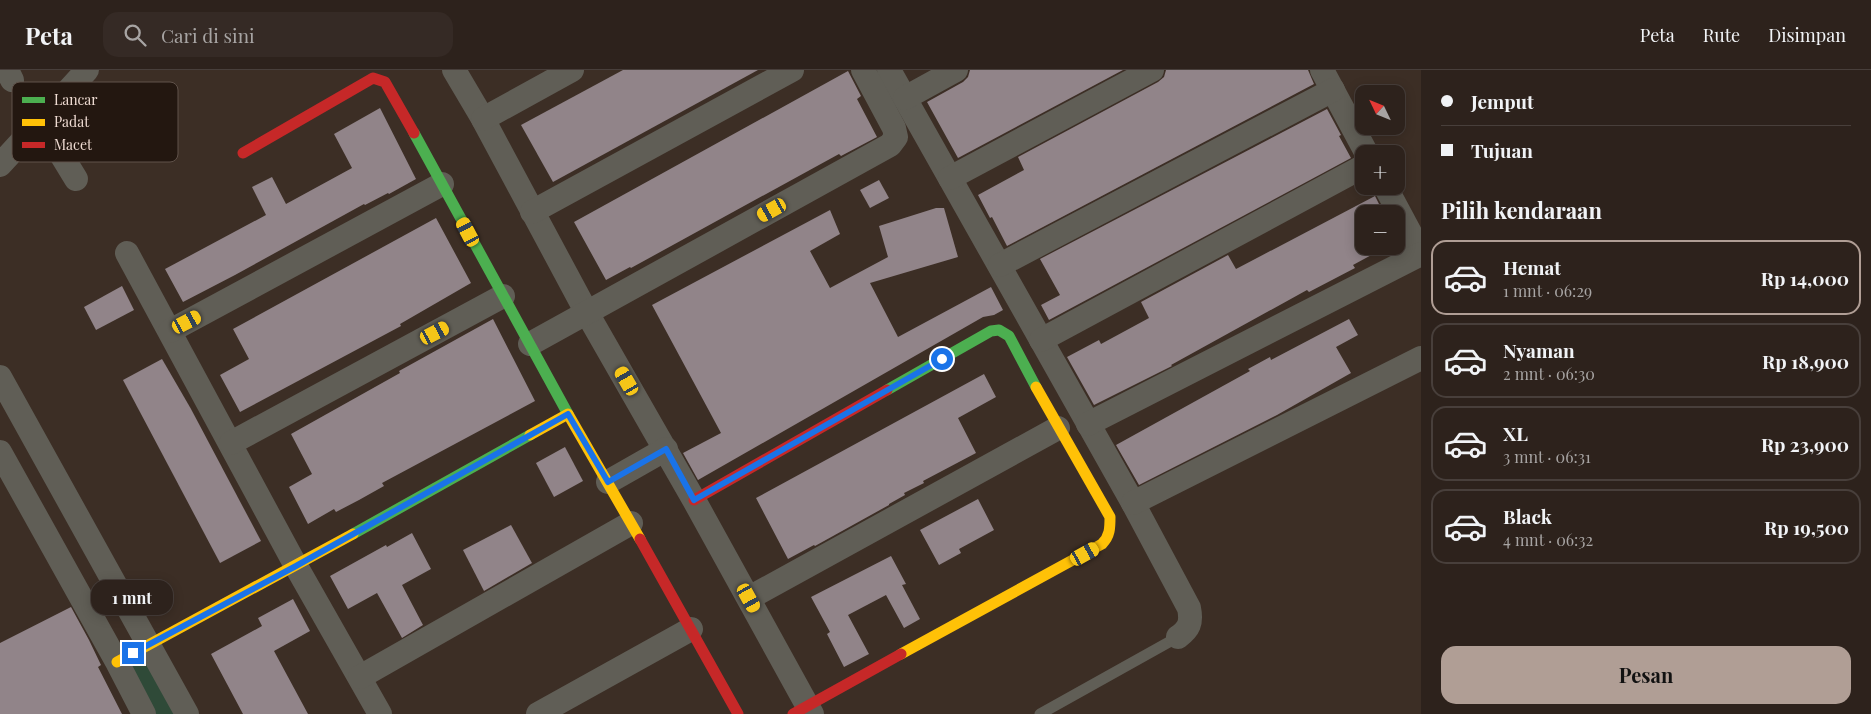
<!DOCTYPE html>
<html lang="id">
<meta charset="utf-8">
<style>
:root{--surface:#2d221c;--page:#352a25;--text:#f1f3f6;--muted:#a7a4a3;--line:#483f3b;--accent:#b09e95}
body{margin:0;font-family:"Playfair Display",serif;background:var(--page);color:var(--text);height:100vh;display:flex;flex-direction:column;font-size:19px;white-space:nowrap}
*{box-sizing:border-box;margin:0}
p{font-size:16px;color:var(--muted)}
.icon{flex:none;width:28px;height:28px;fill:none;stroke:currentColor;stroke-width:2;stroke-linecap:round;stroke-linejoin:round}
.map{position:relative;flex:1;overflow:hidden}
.sheet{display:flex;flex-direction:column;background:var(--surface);width:450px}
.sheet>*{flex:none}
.guide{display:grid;align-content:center;height:110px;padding:0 20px;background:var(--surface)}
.needle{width:32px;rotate:313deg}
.controls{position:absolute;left:1355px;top:15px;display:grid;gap:10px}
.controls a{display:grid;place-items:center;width:50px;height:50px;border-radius:10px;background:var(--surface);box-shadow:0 2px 12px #0003,0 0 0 1px var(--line);font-size:25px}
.end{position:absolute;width:22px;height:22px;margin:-11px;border:6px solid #1a73e8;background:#fff;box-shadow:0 0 0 2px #fff}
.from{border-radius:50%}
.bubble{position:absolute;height:35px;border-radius:15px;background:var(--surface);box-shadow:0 2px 12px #0003,0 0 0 1px var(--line);font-size:16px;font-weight:700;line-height:35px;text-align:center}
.car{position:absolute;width:15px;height:30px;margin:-15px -8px;border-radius:6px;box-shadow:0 0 4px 1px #0007;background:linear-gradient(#f5c518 24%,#345 0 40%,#f5c518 0 76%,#345 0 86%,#f5c518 0)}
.guide b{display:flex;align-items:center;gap:18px;height:48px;font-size:19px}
.guide b+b{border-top:1px solid var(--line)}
.guide i{width:12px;height:12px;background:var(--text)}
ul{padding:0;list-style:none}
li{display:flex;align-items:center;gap:15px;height:75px;margin:0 10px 8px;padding:0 10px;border:2px solid var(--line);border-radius:15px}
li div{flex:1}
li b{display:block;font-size:19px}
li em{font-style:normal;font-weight:700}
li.selected{border-color:var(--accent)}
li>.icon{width:45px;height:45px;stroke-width:1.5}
h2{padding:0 20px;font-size:22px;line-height:60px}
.button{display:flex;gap:10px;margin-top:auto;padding:10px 20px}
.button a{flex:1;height:58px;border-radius:15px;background:var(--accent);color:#111;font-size:20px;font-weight:700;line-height:58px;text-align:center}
header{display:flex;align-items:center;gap:30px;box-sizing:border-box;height:70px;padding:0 25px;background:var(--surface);border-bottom:1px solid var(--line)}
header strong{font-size:24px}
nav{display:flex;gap:28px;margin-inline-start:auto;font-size:18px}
.search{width:350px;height:45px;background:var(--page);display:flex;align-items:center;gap:12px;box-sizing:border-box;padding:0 18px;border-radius:15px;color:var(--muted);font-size:19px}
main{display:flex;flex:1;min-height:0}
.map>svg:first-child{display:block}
.green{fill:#2f4a38}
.building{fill:#918489}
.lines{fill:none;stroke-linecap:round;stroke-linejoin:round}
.lane{stroke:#605e56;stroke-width:11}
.street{stroke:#605e56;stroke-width:24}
.fast{stroke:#4caf50;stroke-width:11}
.slow{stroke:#ffc107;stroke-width:11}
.jam{stroke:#c62828;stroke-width:11}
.route{stroke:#1a73e8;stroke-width:6}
.key{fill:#231710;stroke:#60524a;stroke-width:1}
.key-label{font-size:14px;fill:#eedbd2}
</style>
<header>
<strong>Peta</strong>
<div class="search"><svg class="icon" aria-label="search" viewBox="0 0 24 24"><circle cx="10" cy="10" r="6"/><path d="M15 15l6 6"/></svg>Cari di sini</div>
<nav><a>Peta</a><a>Rute</a><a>Disimpan</a></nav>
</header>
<main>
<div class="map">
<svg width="1421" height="644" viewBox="0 0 1421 644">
<rect width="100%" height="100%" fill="#3c2e25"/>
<polygon class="green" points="149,574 188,644 145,644 117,592"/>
<g class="building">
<polygon points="623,0 758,0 553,112 521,55"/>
<polygon points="970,0 1123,0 958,88 927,32 963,12 968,7"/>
<polygon points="1166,0 1308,0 1314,14 1007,176 992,147 990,148 978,125 1024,100 1018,87 1158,12 1164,7"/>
<polygon points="848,1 861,26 857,29 877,67 841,86 839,84 631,198 630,197 606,210 574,152"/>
<polygon points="380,38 416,109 389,124 388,123 365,135 364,134 235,205 183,232 165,199 266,145 252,117 272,107 286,134 352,98 334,64"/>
<polygon points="1327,39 1341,65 1339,66 1351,88 1049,250 1041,235 1060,225 1040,189"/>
<polygon points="879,110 889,128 870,138 860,120"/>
<polygon points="1375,126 1384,144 1364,144 1364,176 1388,176 1353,195 1355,198 1309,222 1307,220 1171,295 1172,296 1094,335 1067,287 1099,270 1101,274 1149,248 1141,232 1228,185 1236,199"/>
<polygon points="936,138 944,138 958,187 870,213 898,267 991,217 1003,240 994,245 983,247 698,410 683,383 721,363 652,235 830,140 840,164 810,181 830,218 888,187 879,156"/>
<polygon points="436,148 471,213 400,254 401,256 240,342 220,305 249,289 233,259"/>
<polygon points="122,216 134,240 96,260 84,237"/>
<polygon points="493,249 535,331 382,413 384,416 359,430 336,442 334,439 308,454 289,417 312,404 291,364 400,303 399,301"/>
<polygon points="1349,249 1358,265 1336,277 1351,303 1277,345 1139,415 1116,375 1250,301 1248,299 1270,287 1271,290"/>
<polygon points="162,289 191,339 261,471 220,493 123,310"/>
<polygon points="984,304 996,327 958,348 976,383 923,411 924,413 904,423 905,425 889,434 889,435 815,476 814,475 788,489 756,428"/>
<polygon points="565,377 583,411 554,427 536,393"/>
<polygon points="978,429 994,460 959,479 961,483 939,495 920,460"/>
<polygon points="511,455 532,493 484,521 463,480"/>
<polygon points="412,463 431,499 402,515 423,555 402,568 377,523 348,539 330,506 386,475 387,477"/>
<polygon points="891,486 906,514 902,515 920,549 904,558 886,525 848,545 869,584 844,597 827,564 830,562 811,527"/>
<polygon points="293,529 310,561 274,581 308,644 243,644 211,584 262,556 258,548"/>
<polygon points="71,537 89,570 101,595 98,597 122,644 0,644 0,573"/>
</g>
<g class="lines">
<polyline class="lane" points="1040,644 1178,567"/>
<g class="street">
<polyline points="7,0 12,10"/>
<polyline points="454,0 483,49 587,243 694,430 812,644"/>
<path d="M 889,0 L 1133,433 L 1189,538 C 1192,553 1189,559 1178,567"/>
<polyline points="1322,0 1367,84"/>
<polyline points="905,28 956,0"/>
<polyline points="483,49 572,0"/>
<polyline points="40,50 76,109"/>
<polyline points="0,95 87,0"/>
<polyline points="950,108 1152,0"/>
<polyline points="1385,116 1421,183"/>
<polyline points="532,142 792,0"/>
<polyline points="127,183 296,496 380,644"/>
<polyline points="1000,195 1333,20"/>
<polyline points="170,261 442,114"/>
<polyline points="1041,270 1364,96"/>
<polyline points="530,274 890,75 896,67 894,58 863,0"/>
<polyline points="0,307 187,644"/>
<polyline points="1088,354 1421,184"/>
<polyline points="231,373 503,226"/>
<polyline points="0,382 117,592 144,644"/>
<polyline points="608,412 666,379"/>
<polyline points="1133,433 1421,288"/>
<polyline points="749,528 1058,358"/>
<polyline points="360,607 631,453"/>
<polyline points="538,644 691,559"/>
</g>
<g class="fast">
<polyline points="414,63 568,344"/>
<polyline points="887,320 991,261 999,260 1009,266 1036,317"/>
<polyline points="353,464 530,365"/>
</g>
<g class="slow">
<polyline points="530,365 568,344 640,469"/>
<path d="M 901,584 L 1102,474 C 1110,466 1110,458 1110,447 L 1036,317"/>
<polyline points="117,592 353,464"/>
</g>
<g class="jam">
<polyline points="243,83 373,8 385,12 414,63"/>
<polyline points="694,430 887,320"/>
<polyline points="640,469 738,644"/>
<polyline points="793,644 901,584"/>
</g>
</g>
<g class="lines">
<polyline class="route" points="133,583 296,496 568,344 608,412 666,379 694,430 942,289"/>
</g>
<rect x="12" y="12" width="166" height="80" rx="8" class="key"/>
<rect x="22" y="27" width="23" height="6" fill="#4caf50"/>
<rect x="22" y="49" width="23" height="7" fill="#ffc107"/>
<rect x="22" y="72" width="23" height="6" fill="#c62828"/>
<g class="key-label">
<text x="54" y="35">Lancar</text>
<text x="54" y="57">Padat</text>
<text x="54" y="80">Macet</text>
</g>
</svg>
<div class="controls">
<a><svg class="needle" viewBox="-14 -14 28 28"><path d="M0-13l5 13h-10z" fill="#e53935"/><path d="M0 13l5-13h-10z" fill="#a7a4a3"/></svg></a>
<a>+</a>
<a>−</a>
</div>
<i class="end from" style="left:942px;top:289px"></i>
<i class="end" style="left:133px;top:583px"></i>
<div class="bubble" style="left:91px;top:510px;width:82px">1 mnt</div>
<i class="car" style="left:772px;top:140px;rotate:241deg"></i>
<i class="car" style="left:468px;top:162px;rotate:332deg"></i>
<i class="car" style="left:187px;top:252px;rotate:62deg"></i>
<i class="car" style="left:435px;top:263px;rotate:62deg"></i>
<i class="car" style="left:627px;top:311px;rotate:330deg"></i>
<i class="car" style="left:1085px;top:484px;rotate:61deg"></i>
<i class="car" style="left:749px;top:528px;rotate:151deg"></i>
</div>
<section class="sheet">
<div class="guide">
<b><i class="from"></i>Jemput</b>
<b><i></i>Tujuan</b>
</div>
<h2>Pilih kendaraan</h2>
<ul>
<li class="selected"><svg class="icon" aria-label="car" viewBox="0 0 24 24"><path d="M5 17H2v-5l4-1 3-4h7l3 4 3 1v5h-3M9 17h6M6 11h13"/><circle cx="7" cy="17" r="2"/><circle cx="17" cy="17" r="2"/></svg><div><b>Hemat</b><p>1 mnt · 06:29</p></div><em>Rp 14,000</em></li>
<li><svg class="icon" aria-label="car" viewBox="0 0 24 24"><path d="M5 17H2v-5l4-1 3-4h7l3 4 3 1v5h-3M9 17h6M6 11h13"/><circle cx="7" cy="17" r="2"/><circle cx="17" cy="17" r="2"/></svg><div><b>Nyaman</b><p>2 mnt · 06:30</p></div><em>Rp 18,900</em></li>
<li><svg class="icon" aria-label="car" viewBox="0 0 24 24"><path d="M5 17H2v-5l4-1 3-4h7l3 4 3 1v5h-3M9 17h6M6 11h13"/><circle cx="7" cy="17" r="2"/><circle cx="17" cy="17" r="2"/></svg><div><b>XL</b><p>3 mnt · 06:31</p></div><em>Rp 23,900</em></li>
<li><svg class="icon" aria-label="car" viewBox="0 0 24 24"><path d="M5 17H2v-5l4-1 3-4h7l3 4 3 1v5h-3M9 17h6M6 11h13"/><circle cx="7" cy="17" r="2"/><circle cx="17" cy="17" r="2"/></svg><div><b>Black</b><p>4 mnt · 06:32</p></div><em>Rp 19,500</em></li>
</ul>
<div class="button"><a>Pesan</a></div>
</section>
</main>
